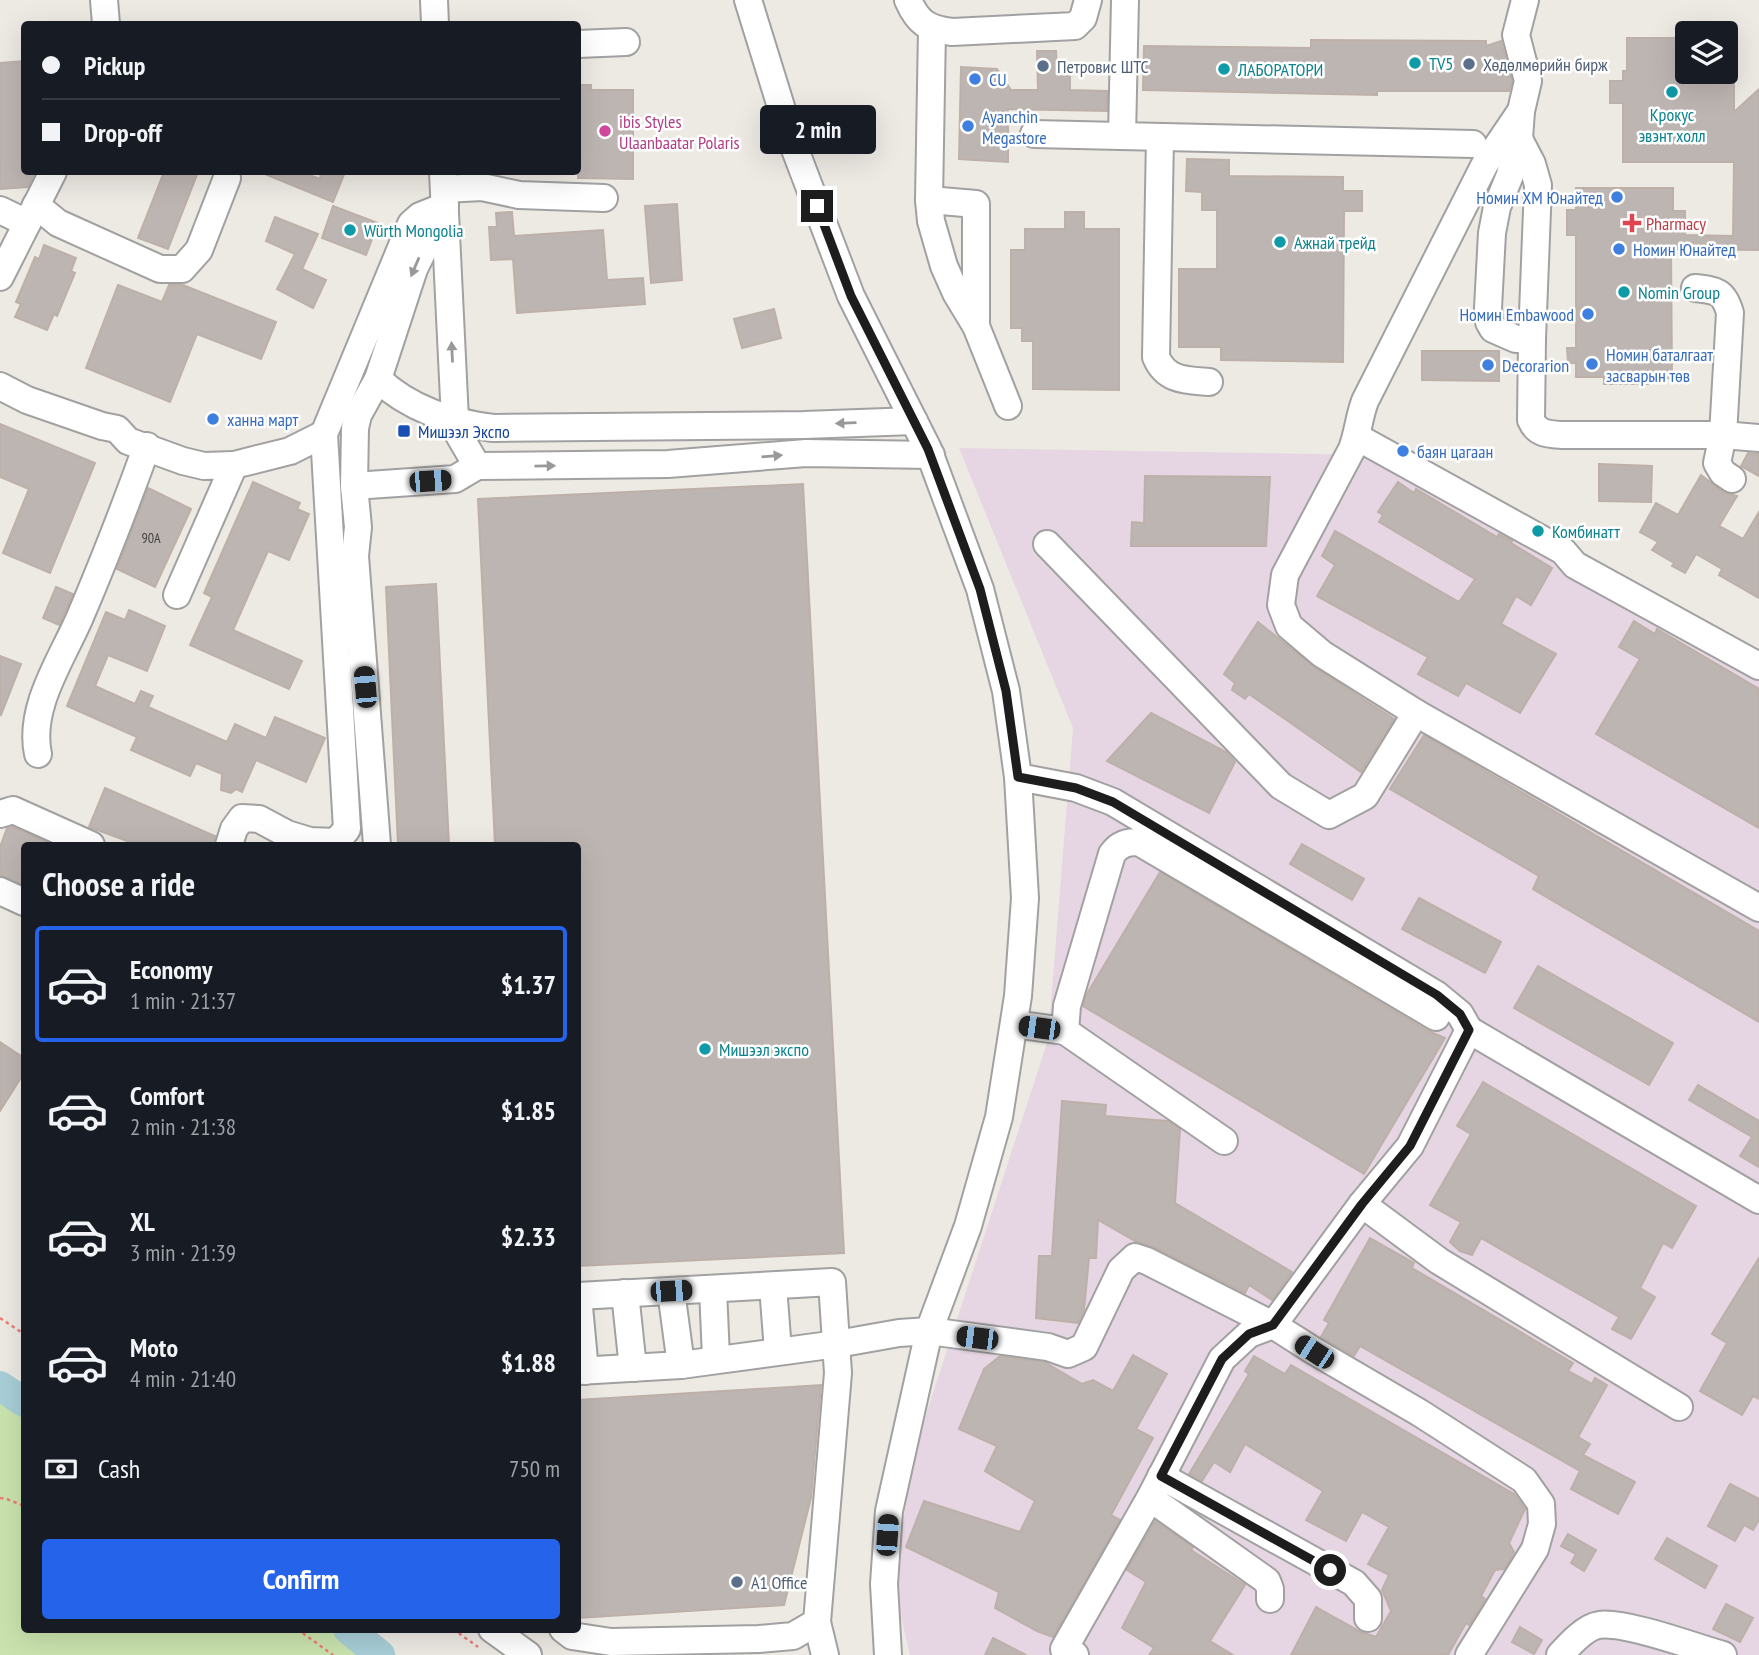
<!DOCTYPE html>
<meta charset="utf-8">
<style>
:root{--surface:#171b24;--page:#20242c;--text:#f1f3f6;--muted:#9ea1a6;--line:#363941;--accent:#2563eb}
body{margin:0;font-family:"PT Sans Narrow",sans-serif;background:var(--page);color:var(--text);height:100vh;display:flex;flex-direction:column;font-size:26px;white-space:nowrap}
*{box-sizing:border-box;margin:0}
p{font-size:23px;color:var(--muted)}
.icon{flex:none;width:38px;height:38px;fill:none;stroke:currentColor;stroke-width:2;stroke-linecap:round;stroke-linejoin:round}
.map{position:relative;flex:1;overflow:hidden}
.sheet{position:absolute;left:21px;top:842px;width:560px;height:791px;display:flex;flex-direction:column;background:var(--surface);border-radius:7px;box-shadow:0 7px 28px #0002}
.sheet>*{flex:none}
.guide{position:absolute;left:21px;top:21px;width:560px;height:154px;border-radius:7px;box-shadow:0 7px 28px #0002;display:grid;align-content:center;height:154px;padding:0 21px;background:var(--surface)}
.fabs{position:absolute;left:1675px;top:21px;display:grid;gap:14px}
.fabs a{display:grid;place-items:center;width:63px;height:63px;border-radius:7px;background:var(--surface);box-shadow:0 7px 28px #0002;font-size:35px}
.end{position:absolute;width:32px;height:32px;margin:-16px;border:9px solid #1d1d1d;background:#fff;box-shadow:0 0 0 4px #fff}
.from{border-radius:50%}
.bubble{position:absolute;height:49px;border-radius:7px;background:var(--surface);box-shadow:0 7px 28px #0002;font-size:23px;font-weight:800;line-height:49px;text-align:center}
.car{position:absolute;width:21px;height:42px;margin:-21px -10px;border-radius:9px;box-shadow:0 0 5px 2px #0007;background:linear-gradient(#222 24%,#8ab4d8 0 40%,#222 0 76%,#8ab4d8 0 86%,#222 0)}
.guide b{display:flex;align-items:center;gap:24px;height:66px;font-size:26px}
.guide b+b{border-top:2px solid var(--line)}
.guide i{width:18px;height:18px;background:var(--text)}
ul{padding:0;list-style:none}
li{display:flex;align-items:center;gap:21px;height:116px;margin:0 14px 10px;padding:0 7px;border:4px solid transparent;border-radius:7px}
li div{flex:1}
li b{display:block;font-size:26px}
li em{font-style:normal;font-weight:800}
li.on{border-color:var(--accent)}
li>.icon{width:63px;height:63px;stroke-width:1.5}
h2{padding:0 21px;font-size:32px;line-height:84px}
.pay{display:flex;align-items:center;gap:18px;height:77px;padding:0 21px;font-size:26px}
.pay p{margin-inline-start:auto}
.button{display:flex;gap:14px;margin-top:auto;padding:14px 21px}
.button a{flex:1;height:80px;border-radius:7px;background:var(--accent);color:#fff;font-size:28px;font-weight:800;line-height:80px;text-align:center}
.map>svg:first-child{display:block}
.industrial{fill:#e6d6e3}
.grass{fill:#cae3ae}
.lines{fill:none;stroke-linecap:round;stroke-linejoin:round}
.river{stroke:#a8ced7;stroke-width:30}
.building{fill:#bdb5b1;stroke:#bdb0a8;stroke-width:2}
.minor-casing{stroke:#a1a1a1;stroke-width:30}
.path{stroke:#ec7e76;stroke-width:2.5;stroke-dasharray:3.5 3.5;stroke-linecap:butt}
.minor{stroke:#fff;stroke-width:26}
.oneway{fill:#999}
.route{stroke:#1d1d1d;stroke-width:9}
.culture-dot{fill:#0f9aa8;stroke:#fff;stroke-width:2.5}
.service-dot{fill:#5c6f8a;stroke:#fff;stroke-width:2.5}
.shop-dot{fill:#3f7fe0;stroke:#fff;stroke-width:2.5}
.hotel-dot{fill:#d1479c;stroke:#fff;stroke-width:2.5}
.health-dot{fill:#e0444e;stroke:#fff;stroke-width:2.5}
.transit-dot{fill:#1a4fb4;stroke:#fff;stroke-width:2.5}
.labels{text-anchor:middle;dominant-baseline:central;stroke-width:5;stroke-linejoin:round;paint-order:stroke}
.number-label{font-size:14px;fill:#454342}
.culture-label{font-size:18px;fill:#0d838f;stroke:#fff;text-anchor:start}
.service-label{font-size:18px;fill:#4e5e75;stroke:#fff;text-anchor:start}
.shop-label{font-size:18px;fill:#366cbe;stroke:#fff;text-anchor:start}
.hotel-label{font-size:18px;fill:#b23c85;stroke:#fff;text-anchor:start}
.health-label{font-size:18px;fill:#be3a42;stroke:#fff;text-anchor:start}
.transit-label{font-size:18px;fill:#164399;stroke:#fff;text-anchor:start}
</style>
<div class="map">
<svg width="1759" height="1655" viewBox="0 0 1759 1655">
<rect width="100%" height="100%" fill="#edeae4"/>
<polygon class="industrial" points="959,448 1369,455 1759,662 1759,1655 910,1655 892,1579 919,1436 1048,1040 1073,728"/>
<polygon class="grass" points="0,1375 24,1393 24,1629 360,1629 397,1655 0,1655"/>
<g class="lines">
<g class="river">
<polyline points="0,1386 24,1402"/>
<polyline points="348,1629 380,1655"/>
</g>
</g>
<g class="building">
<polygon points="1627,38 1687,38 1687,72 1734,72 1734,112 1759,89 1759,250 1671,249 1672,378 1649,379 1649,384 1604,384 1604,377 1576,377 1576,363 1568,363 1567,348 1576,348 1576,235 1567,235 1567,210 1576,210 1576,188 1673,188 1673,211 1685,211 1685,235 1733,236 1734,162 1623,162 1623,103 1610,103 1610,81 1623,81 1623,71 1627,71"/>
<polygon points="1311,40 1486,41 1486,46 1501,41 1512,81 1509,91 1377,91 1377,95 1143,90 1144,46 1311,48"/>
<polygon points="1037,51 1056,51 1057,71 1070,71 1070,90 1107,91 1107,111 1008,109 1008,162 959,159 961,67 997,69 1011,90 1038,90"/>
<polygon points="24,61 24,172 34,172 34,174 28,187 0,189 0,63"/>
<polygon points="578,85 591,85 591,90 633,90 633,179 578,178"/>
<polygon points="1187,159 1229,160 1229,176 1343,177 1343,191 1362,191 1362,211 1344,211 1343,362 1221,360 1221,347 1179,347 1179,269 1217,269 1217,210 1202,210 1202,192 1186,191"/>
<polygon points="164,172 198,172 168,249 138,238"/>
<polygon points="260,172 301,172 320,179 321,172 345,172 333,202"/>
<polygon points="677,204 682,280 651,283 645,206"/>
<polygon points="333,206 378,223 366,255 322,238"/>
<polygon points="512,212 514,236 603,230 607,280 643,278 645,304 517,313 513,259 491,260 489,227 497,227 496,213"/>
<polygon points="1065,212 1084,212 1084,229 1119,229 1119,390 1033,389 1033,341 1022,341 1022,328 1011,328 1011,250 1025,250 1025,229 1065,229"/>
<polygon points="275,217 318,234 302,269 326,280 313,308 277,289 295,254 266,241"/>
<polygon points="44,245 76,258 71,271 75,273 57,316 54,314 47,330 15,317 21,304 16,302 35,257 39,259"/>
<polygon points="118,285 162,302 169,285 183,285 276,322 261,359 197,334 170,402 86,368"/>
<polygon points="774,309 781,338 742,348 734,319"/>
<polygon points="1422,351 1499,351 1499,381 1422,380"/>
<polygon points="0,424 95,463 50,573 3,553 29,489 0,477"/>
<polygon points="1748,453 1759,454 1759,476 1741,466"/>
<polygon points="1599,464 1652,466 1651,502 1599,501"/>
<polygon points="1701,475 1723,492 1737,496 1719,526 1743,539 1759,512 1759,598 1719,575 1722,569 1696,554 1685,573 1672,566 1674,563 1652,550 1658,542 1640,532 1656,503 1678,515"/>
<polygon points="1145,476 1270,477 1266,546 1131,546 1132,522 1144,523"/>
<polygon points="253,482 300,503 297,509 309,514 289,560 268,551 233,630 302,661 289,689 190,645 212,597 204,593"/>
<polygon points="1398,482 1414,493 1416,489 1497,537 1499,534 1512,541 1511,543 1552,568 1531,605 1516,596 1501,624 1556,654 1520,713 1466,683 1458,696 1418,674 1428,657 1317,596 1335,565 1322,556 1335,531 1459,602 1475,579 1379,522 1383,515 1378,512"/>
<polygon points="803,484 844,1253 578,1266 578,845 495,845 478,499"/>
<polygon points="148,488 191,509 155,587 117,569"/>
<polygon points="436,584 449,845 398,845 386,587"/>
<polygon points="56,587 73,594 59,625 43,618"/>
<polygon points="129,610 165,626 147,671 108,655 95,686 135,704 141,691 153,696 148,707 227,742 235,724 266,738 275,717 325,738 306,782 256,760 242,792 236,789 231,793 221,790 222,774 196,763 190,776 131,750 137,737 67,706 106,612 125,620"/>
<polygon points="1634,621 1655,634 1657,629 1759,689 1759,828 1596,734 1640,659 1619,647"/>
<polygon points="1258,622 1314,667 1394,719 1361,772 1249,694 1245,699 1232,690 1235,683 1224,674"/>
<polygon points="0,656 21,664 1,715 0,714"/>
<polygon points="1151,713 1226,752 1235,762 1209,813 1107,761"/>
<polygon points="1424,735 1759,931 1759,1022 1533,889 1539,876 1390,789"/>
<polygon points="105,788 215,836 214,845 138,845 89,827"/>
<polygon points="12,827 53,845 24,845 24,885 0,875 0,847 7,828"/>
<polygon points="1302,844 1364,879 1352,900 1290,864"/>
<polygon points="1160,872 1428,1031 1445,1038 1364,1174 1083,1006 1087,994"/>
<polygon points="1419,898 1501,942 1485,973 1402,929"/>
<polygon points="1538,966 1673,1043 1649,1085 1514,1008"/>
<polygon points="0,1042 24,1058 24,1073 0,1111"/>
<polygon points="1483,1082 1696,1206 1672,1248 1663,1243 1640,1288 1655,1297 1631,1339 1612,1329 1619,1317 1481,1238 1472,1255 1460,1251 1450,1242 1461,1222 1430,1205 1471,1134 1457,1126"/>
<polygon points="1698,1085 1759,1121 1759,1167 1740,1156 1752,1137 1689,1100"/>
<polygon points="1062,1101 1106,1105 1105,1116 1168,1121 1180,1129 1175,1203 1292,1272 1272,1300 1249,1285 1245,1293 1154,1247 1137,1242 1098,1220 1096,1258 1089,1258 1084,1310 1078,1323 1036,1318 1039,1256 1052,1256"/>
<polygon points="1370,1238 1414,1263 1412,1268 1573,1363 1568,1371 1592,1384 1595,1378 1607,1385 1578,1437 1590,1444 1583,1455 1635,1482 1618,1514 1571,1489 1580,1471 1360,1346 1354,1356 1321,1337 1329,1323 1324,1320"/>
<polygon points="1759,1258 1759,1399 1753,1396 1742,1415 1700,1391 1727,1343 1712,1334"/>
<polygon points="1133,1355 1167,1374 1136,1429 1153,1438 1111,1515 1120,1520 1053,1637 1037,1631 995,1608 999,1592 906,1547 924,1501 1020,1532 1035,1501 985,1471 997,1446 959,1429 984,1369 1000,1356 1044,1362 1082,1384 1093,1380 1113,1391"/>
<polygon points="1254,1356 1285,1374 1291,1365 1514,1494 1525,1509 1509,1543 1514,1552 1504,1569 1495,1570 1481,1596 1485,1599 1469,1625 1466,1623 1448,1655 1291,1655 1316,1607 1361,1632 1376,1637 1391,1611 1382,1590 1389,1575 1368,1564 1389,1527 1362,1512 1346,1541 1306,1520 1323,1491 1245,1444 1230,1472 1214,1462 1202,1481 1189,1474 1249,1374 1245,1371"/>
<polygon points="821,1385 811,1498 784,1605 578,1618 578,1400"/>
<polygon points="1730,1484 1759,1499 1759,1520 1753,1530 1744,1525 1735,1541 1708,1526"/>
<polygon points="1155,1521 1193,1547 1191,1550 1245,1585 1210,1641 1233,1655 1149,1655 1154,1648 1122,1628 1146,1582 1127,1570"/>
<polygon points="1568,1534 1596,1550 1584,1571 1571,1563 1576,1554 1561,1546"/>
<polygon points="1667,1538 1717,1566 1705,1588 1655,1559"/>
<polygon points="1726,1604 1753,1618 1740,1642 1713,1629"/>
<polygon points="1520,1627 1542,1640 1534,1654 1512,1642"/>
<polygon points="993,1638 1026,1655 985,1655"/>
</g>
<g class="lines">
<defs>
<g id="minor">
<polyline points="104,0 106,24"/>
<polyline points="434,0 435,24"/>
<polyline points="748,0 791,139 851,296 928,449 980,589 1006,691 1018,777 1025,898 1018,996 999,1117 968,1226 929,1331 889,1511 884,1584 888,1655"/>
<path d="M 908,0 C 918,23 928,29 952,32 L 1075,26 L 1083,18 L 1088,0"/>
<polyline points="1525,0 1516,35 1528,81 1521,111 1519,139 1510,175 1497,207 1492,233 1488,308 1489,322 1493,329 1516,339 1532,339"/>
<polyline points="932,29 929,200 931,221 944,266 956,293 976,326 1008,406"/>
<polyline points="578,44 626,42"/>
<path d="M 1521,111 L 1485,164 L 1365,401 C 1359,417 1358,433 1352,449 L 1285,575 L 1281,605 L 1289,626 L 1322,654 L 1416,713 L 1759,908"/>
<polyline points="1034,134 1473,144"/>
<polyline points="1122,136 1125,0"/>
<path d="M 1160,137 L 1156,357 C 1166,381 1186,380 1209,382"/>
<path d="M 1519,139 L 1532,164 L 1538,185 L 1532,339 L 1531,420 C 1537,434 1548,434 1562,435 L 1723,435 L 1759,438"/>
<polyline points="443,172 455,420 459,435 477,466"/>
<polyline points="444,189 482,187 519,195 604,198"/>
<polyline points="929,200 976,204 976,326"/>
<polyline points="36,205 58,223 160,269 182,269 199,250 227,178"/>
<polyline points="0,210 27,223"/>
<polyline points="0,277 53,172"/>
<path d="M 1695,288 C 1716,290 1724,291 1730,313 L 1723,435 L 1717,463 L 1723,473 L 1732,479"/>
<path d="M 378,379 C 408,408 452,423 493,428 L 804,425 L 914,421"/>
<polyline points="0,386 27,400 102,426 117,429 128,441 183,461 204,466 234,465 177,595"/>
<polyline points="1357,437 1563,551 1575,565 1759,666"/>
<polyline points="234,465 290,451 324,434"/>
<polyline points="354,486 455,479 477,466 668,464 806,453 931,455"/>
<polyline points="1047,544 1281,786 1329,815 1365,796 1416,713"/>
<path d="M 38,754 C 28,707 62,659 80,617 C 104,561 126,504 147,446"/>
<polyline points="1018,777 1076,788 1113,802 1437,995 1460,1014 1469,1030"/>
<polyline points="0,814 13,810 91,845"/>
<polyline points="229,845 234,829 242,818 259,819 287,834 310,841 336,842 347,829 324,434 411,224 420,216 445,206"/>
<polyline points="377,845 355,556 358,527 354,486 355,428 358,415 378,379 414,269 445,206"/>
<polyline points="0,891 24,902"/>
<path d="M 1014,1024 L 1065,1031 L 1067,1006 L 1112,854 C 1119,844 1127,842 1139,842 L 1436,1017"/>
<polyline points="1065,1031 1224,1141"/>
<polyline points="1362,1204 1439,1261 1679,1407"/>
<polyline points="773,1286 778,1351"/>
<polyline points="713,1289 716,1358"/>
<polyline points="671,1291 681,1365"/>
<polyline points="625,1293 633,1368"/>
<polyline points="578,1296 585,1371"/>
<polyline points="578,1371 681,1365 837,1344 899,1333 929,1331 1048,1347 1068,1354 1084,1347 1121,1270 1135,1257 1147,1261 1273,1325 1314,1351 1420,1413 1524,1480 1541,1504 1542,1524 1535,1549 1469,1655"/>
<polyline points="1161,1476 1354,1583 1368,1599 1368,1618"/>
<polyline points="1150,1498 1267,1581 1270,1589 1270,1599"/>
<polyline points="817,1622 825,1655"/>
<polyline points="492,1629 528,1655"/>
<polyline points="563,1629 572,1636 611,1642 759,1639 793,1636 817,1622 838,1373 832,1282 578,1296"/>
<polyline points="1075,1655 1064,1649 1150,1498 1222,1359 1249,1334 1273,1325 1362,1204 1410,1146 1469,1030 1759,1200"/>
<path d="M 1560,1655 C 1569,1645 1585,1627 1599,1625 C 1624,1621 1695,1647 1723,1655"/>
</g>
</defs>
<use href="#minor" class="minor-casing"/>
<g class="path">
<polyline points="0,1318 24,1334"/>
<polyline points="0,1498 7,1499 24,1506"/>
<polyline points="297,1629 333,1655"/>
<polyline points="453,1629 478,1647"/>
</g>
<use href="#minor" class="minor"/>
</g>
<defs><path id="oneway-solid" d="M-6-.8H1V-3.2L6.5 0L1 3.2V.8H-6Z" transform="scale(1.75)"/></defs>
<g class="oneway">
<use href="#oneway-solid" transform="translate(415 267) rotate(113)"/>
<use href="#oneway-solid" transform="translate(452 352) rotate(-93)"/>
<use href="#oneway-solid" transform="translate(846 423) rotate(178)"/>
<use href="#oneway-solid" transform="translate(772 456) rotate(-5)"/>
<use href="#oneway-solid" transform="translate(545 466) rotate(-1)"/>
</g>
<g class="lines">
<polyline class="route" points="817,206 851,296 928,449 980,589 1006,691 1018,777 1076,788 1113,802 1437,995 1460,1014 1469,1030 1410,1146 1362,1204 1273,1325 1249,1334 1222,1359 1161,1476 1330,1570"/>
</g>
<g class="culture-dot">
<circle cx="1415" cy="63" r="7"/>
<circle cx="1224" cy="69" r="7"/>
<circle cx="1672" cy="92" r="7"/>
<circle cx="350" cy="230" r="7"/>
<circle cx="1280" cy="242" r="7"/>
<circle cx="1624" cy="292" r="7"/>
<circle cx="1538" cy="531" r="7"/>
<circle cx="705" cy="1049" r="7"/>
</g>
<g class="service-dot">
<circle cx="1469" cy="64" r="7"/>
<circle cx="1043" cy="66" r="7"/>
<circle cx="737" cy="1582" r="7"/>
</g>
<g class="shop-dot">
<circle cx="975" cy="79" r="7"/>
<circle cx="968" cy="126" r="7"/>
<circle cx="1617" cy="197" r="7"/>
<circle cx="1619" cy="249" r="7"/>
<circle cx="1588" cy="314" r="7"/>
<circle cx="1592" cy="364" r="7"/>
<circle cx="1488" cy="365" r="7"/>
<circle cx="213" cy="419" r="7"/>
<circle cx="1403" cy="451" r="7"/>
</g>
<circle class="hotel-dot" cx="605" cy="131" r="7"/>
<path class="health-dot" d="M1628.5 212.5h7v7h7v7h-7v7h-7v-7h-7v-7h7z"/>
<rect class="transit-dot" x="397" y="424" width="14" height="14" rx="3.5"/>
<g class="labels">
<g class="number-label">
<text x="151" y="538">90А</text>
</g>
<g class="culture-label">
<text x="1429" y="63">TV5</text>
<text x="1238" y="69">ЛАБОРАТОРИ</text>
<text x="1672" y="114" text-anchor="middle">Крокус<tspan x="1672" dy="21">эвэнт холл</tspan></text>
<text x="364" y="230">Würth Mongolia</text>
<text x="1294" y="242">Ажнай трейд</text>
<text x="1638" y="292">Nomin Group</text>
<text x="1552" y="531">Комбинатт</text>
<text x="719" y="1049">Мишээл экспо</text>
</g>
<g class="service-label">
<text x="1483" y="64">Хөдөлмөрийн бирж</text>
<text x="1057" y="66">Петровис ШТС</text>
<text x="751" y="1582">A1 Office</text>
</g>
<g class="shop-label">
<text x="989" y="79">CU</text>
<text x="982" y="116">Ayanchin<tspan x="982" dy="21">Megastore</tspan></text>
<text x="1603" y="197" text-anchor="end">Номин ХМ Юнайтед</text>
<text x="1633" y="249">Номин Юнайтед</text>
<text x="1574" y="314" text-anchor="end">Номин Embawood</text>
<text x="1606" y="354">Номин баталгаат<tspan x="1606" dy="21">засварын төв</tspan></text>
<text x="1502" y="365">Decorarion</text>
<text x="227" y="419">ханна март</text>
<text x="1417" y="451">баян цагаан</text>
</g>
<g class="hotel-label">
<text x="619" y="121">ibis Styles<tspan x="619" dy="21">Ulaanbaatar Polaris</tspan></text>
</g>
<g class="health-label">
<text x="1646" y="223">Pharmacy</text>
</g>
<g class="transit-label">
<text x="418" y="431">Мишээл Экспо</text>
</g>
</g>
</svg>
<div class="fabs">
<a><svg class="icon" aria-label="layers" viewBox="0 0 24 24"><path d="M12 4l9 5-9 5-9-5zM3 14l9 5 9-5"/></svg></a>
</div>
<i class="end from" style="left:1330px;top:1570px"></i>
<i class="end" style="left:817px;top:206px"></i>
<div class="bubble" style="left:760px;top:105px;width:116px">2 min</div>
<i class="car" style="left:430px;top:481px;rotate:86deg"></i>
<i class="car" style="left:365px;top:687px;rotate:355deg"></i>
<i class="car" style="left:1039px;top:1028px;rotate:278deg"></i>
<i class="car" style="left:671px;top:1291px;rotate:87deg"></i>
<i class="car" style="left:977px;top:1338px;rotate:277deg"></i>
<i class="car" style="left:1314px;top:1352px;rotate:303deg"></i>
<i class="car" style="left:887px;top:1535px;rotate:4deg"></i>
<div class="guide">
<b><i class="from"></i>Pickup</b>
<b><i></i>Drop-off</b>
</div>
<section class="sheet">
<h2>Choose a ride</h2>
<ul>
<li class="on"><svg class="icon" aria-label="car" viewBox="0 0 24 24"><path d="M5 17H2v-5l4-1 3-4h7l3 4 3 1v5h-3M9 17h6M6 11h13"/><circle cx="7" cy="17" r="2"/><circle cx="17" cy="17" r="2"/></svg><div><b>Economy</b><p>1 min · 21:37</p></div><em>$1.37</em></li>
<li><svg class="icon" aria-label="car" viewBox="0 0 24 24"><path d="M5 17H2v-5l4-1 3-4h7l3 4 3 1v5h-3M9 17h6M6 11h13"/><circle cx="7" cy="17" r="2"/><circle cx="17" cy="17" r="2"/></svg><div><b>Comfort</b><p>2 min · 21:38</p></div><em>$1.85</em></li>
<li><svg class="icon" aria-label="car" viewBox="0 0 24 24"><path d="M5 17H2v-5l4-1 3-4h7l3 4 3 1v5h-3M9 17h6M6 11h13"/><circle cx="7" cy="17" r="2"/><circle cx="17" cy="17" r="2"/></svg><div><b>XL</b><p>3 min · 21:39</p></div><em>$2.33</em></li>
<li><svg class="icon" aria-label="car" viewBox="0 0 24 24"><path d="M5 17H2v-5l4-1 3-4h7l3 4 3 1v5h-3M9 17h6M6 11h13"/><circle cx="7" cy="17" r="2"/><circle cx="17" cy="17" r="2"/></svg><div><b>Moto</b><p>4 min · 21:40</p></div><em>$1.88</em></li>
</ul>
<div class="pay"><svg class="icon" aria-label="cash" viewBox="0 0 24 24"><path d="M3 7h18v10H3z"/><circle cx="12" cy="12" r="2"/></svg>Cash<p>750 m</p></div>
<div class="button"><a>Confirm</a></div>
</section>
</div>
